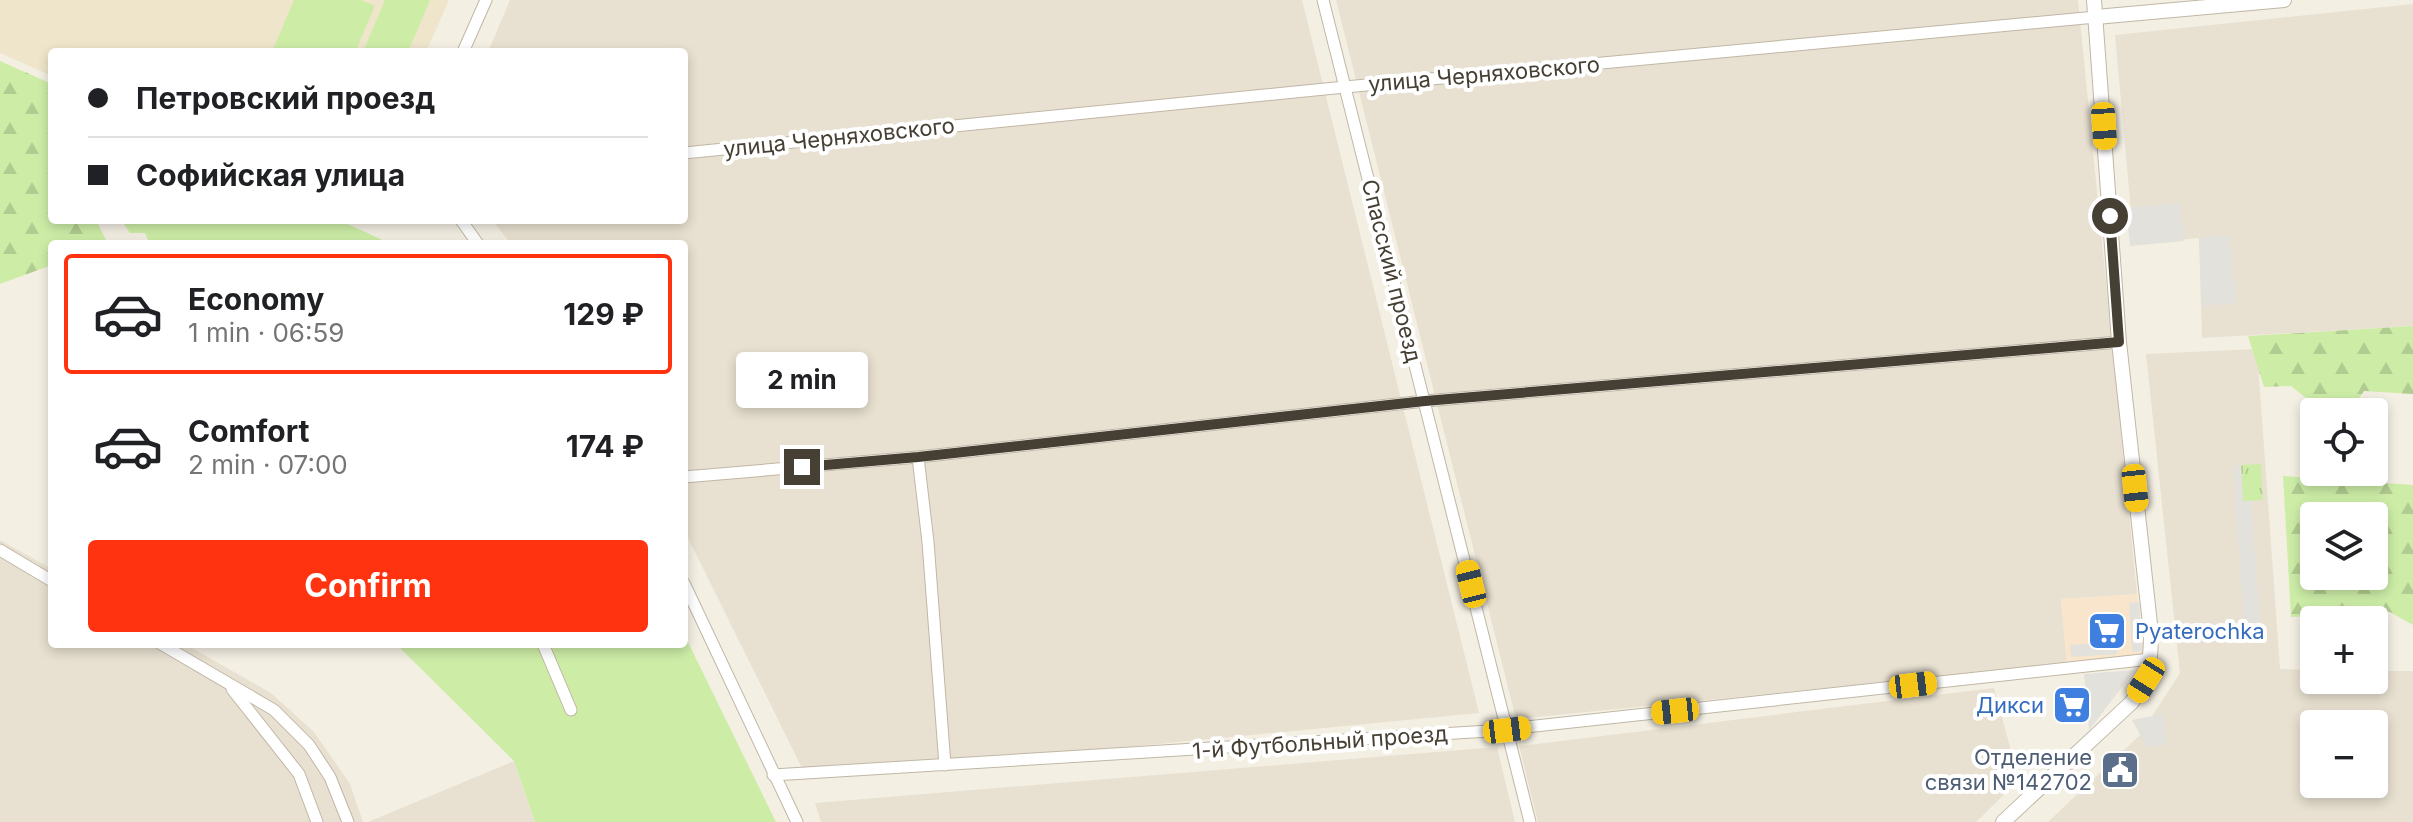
<!DOCTYPE html>
<meta charset="utf-8">
<style>
:root{--surface:#fff;--page:#f6f6f6;--text:#202124;--muted:#757577;--line:#e0e0e0;--accent:#ff330f}
body{margin:0;font-family:Inter,sans-serif;background:var(--page);color:var(--text);height:100vh;display:flex;flex-direction:column;font-size:30px;white-space:nowrap}
*{box-sizing:border-box;margin:0}
p{font-size:26px;color:var(--muted)}
.icon{flex:none;width:44px;height:44px;fill:none;stroke:currentColor;stroke-width:2;stroke-linecap:round;stroke-linejoin:round}
.map{position:relative;flex:1;overflow:hidden}
.panel{position:absolute;left:48px;top:240px;width:640px;height:408px;display:flex;flex-direction:column;background:var(--surface);border-radius:8px;box-shadow:0 4px 12px #0003}
.panel>*{flex:none}
.hud{position:absolute;left:48px;top:48px;width:640px;height:176px;border-radius:8px;box-shadow:0 4px 12px #0003;display:grid;align-content:center;height:176px;padding:0 40px;background:var(--surface)}
.fabs{position:absolute;left:2300px;top:398px;display:grid;gap:16px}
.fabs a{display:grid;place-items:center;width:88px;height:88px;border-radius:8px;background:var(--surface);box-shadow:0 4px 12px #0003;font-size:40px}
.end{position:absolute;width:36px;height:36px;margin:-18px;border:10px solid #463f33;background:#fff;box-shadow:0 0 0 4px #fff}
.from{border-radius:50%}
.bubble{position:absolute;height:56px;border-radius:8px;background:var(--surface);box-shadow:0 4px 12px #0003;font-size:26px;font-weight:700;line-height:56px;text-align:center}
.car{position:absolute;width:24px;height:48px;margin:-24px -12px;border-radius:10px;box-shadow:0 0 6px 2px #0007;background:linear-gradient(#f5c518 24%,#345 0 40%,#f5c518 0 76%,#345 0 86%,#f5c518 0)}
.hud b{display:flex;align-items:center;gap:28px;height:76px;font-size:30px}
.hud b+b{border-top:2px solid var(--line)}
.hud i{width:20px;height:20px;background:var(--text)}
ul{padding:14px 0 0;list-style:none}
li{display:flex;align-items:center;gap:24px;height:120px;margin:0 16px 12px;padding:0 24px;border:4px solid transparent;border-radius:8px}
li div{flex:1}
li b{display:block;font-size:30px}
li em{font-style:normal;font-weight:700}
li.current{border-color:var(--accent)}
li>.icon{width:72px;height:72px;stroke-width:1.5}
.button{display:flex;gap:16px;margin-top:auto;padding:16px 40px}
.button a{flex:1;height:92px;border-radius:8px;background:var(--accent);color:#fff;font-size:32px;font-weight:700;line-height:92px;text-align:center}
.map>svg:first-child{display:block}
.residential{fill:#e8e1d1;fill-rule:evenodd}
.commercial{fill:#f8e5cb}
.education{fill:#eee5cb}
.green{fill:#cdeda7}
.forest{fill:url(#forest-firs);fill-rule:evenodd}
.park{fill:url(#park-tufts)}
.parking{fill:#e3e1dc}
.lines{fill:none;stroke-linecap:round;stroke-linejoin:round}
.minor-casing{stroke:#c0b7a5;stroke-width:13}
.tertiary-casing{stroke:#c0b7a5;stroke-width:16}
.minor{stroke:#fff;stroke-width:11}
.tertiary{stroke:#fff;stroke-width:14}
.route{stroke:#463f33;stroke-width:10}
.labels{text-anchor:middle;dominant-baseline:central;stroke-width:8;stroke-linejoin:round;paint-order:stroke}
.street-label{font-size:22px;fill:#463f33;stroke:#fff}
.shop-label{font-size:22px;fill:#366cbe;stroke:#fff;text-anchor:start}
.service-label{font-size:22px;fill:#4e5e75;stroke:#fff;text-anchor:end}
</style>
<div class="map">
<svg width="2413" height="822" viewBox="0 0 2413 822">
<defs>
<pattern id="forest-firs" width="22" height="20" patternUnits="userSpaceOnUse" patternTransform="scale(2)"><rect width="22" height="20" fill="#cdeda7"/><path d="M5 1l3.5 6h-7zM16 11l3.5 6h-7z" fill="#b1cc90"/></pattern>
<pattern id="park-tufts" width="24" height="20" patternUnits="userSpaceOnUse" patternTransform="scale(2)"><rect width="24" height="20" fill="#cdeda7"/><path d="M3 7l-1-3M5 7V3M7 7l1-3M15 17l-1-3M17 17v-4M19 17l1-3" fill="none" stroke="#b1cc90"/></pattern>
</defs>
<rect width="100%" height="100%" fill="#f4efe3"/>
<g class="residential">
<polygon points="510,0 1302,0 1479,713 807,778 684,530 684,244 511,244 492,220 684,220 684,52 488,52"/>
<polygon points="1336,0 2078,0 2137,594 2061,599 2067,664 1516,719"/>
<polygon points="2413,4 2413,326 2202,338 2199,238 2134,244 2115,35"/>
<path d="M 2257,349 L 2280,669 L 2314,670 L 2314,680 L 2374,680 L 2374,671 L 2413,671 L 2413,822 L 2048,822 L 2140,735 L 2180,673 L 2146,354 ZM 2314,724 L 2374,724 L 2374,784 L 2314,784 Z"/>
<polygon points="0,540 52,569 52,644 185,644 271,693 314,732 350,784 363,822 0,822"/>
<polygon points="1994,688 2019,780 1976,822 1538,822 1519,746"/>
<polygon points="1497,747 1515,822 821,822 815,803"/>
<polygon points="514,761 535,822 368,822"/>
</g>
<polygon class="commercial" points="2137,594 2144,656 2067,664 2061,599"/>
<polygon class="education" points="0,0 449,0 426,52 52,52 52,76 0,53"/>
<g class="green">
<polygon points="294,0 361,0 375,6 355,52 272,52"/>
<polygon points="385,0 430,0 408,52 363,52"/>
<polygon points="121,220 339,220 391,244 150,244 145,233 130,233"/>
<polygon points="684,634 776,822 535,822 514,761 396,644 684,644"/>
</g>
<g class="forest">
<polygon points="0,61 52,84 52,220 96,220 108,244 52,244 52,265 0,284"/>
<path d="M 2413,326 L 2413,394 L 2364,391 C 2339,431 2319,408 2291,386 L 2264,387 L 2248,336 Z"/>
<path d="M 2283,476 L 2413,485 L 2413,625 L 2390,612 L 2291,617 ZM 2314,516 L 2374,516 L 2374,576 L 2314,576 Z"/>
</g>
<polygon class="park" points="2261,464 2263,500 2243,501 2241,465"/>
<g class="parking">
<polygon points="2180,202 2184,241 2130,246 2126,208"/>
<polygon points="2229,235 2236,303 2202,306 2199,238"/>
<polygon points="2241,465 2243,501 2251,501 2260,622 2244,624 2233,466"/>
<polygon points="2139,602 2143,651 2132,652 2129,603"/>
<polygon points="2116,641 2117,654 2071,657 2070,645"/>
<polygon points="2135,670 2089,730 2084,674"/>
<polygon points="2163,714 2167,745 2147,747 2132,720"/>
</g>
<g class="lines">
<defs>
<g id="minor">
<polyline points="1323,0 1530,822"/>
<polyline points="463,52 486,0"/>
<polyline points="684,153 1345,87 2096,17"/>
<polyline points="461,220 478,244"/>
<polyline points="918,457 928,542 945,765"/>
<polyline points="684,477 918,457 1425,401 2119,342"/>
<polyline points="0,550 52,581"/>
<polyline points="684,583 797,822"/>
<polyline points="161,644 274,710 309,745 330,777 348,822"/>
<polyline points="543,644 571,710"/>
<polyline points="232,689 299,774 317,822"/>
<polyline points="773,775 1489,731 2151,659"/>
</g>
<g id="tertiary">
<polyline points="2096,17 2284,0"/>
<path d="M 2003,822 L 2132,702 C 2148,677 2151,664 2151,633 L 2119,342 L 2094,0"/>
</g>
</defs>
<use href="#minor" class="minor-casing"/>
<use href="#tertiary" class="tertiary-casing"/>
<use href="#minor" class="minor"/>
<use href="#tertiary" class="tertiary"/>
</g>
<g class="lines">
<polyline class="route" points="802,467 918,457 1425,401 2119,342 2110,216"/>
</g>
<defs>
<symbol id="supermarket-square" viewBox="-11 -11 22 22"><rect x="-9" y="-9" width="18" height="18" rx="4" fill="#3f7fe0" stroke="#fff"/><path d="M-6-5.5h2.5l.6 2H6L4.5 2H-2.5L-4.4-4H-6ZM-1.5 3.2a1.3 1.3 0 1 0 .1 0ZM3 3.2a1.3 1.3 0 1 0 .1 0Z" fill="#fff"/></symbol>
<symbol id="civic-square" viewBox="-11 -11 22 22"><rect x="-9" y="-9" width="18" height="18" rx="4" fill="#5c6f8a" stroke="#fff"/><path d="M-.6-6.5H3V-4.5H.6V-3L4-1V1h2V6H-6V1h2V-1L-.6-3ZM-1.2 2.5V6h2.4V2.5Z" fill="#fff"/></symbol>
</defs>
<g fill-rule="evenodd">
<use href="#supermarket-square" x="2085" y="609" width="44" height="44"/>
<use href="#supermarket-square" x="2050" y="683" width="44" height="44"/>
<use href="#civic-square" x="2098" y="748" width="44" height="44"/>
</g>
<g class="labels">
<g class="street-label">
<text transform="translate(1484 74) rotate(-5)">улица Черняховского</text>
<text transform="translate(839 137) rotate(-6)">улица Черняховского</text>
<text transform="translate(1392 271) rotate(76)">Спасский проезд</text>
<text transform="translate(1320 742) rotate(-4)">1-й Футбольный проезд</text>
</g>
<g class="shop-label">
<text x="2135" y="631">Pyaterochka</text>
<text x="2044" y="705" text-anchor="end">Дикси</text>
</g>
<g class="service-label">
<text x="2092" y="757">Отделение<tspan x="2092" dy="25">связи №142702</tspan></text>
</g>
</g>
</svg>
<div class="fabs">
<a><svg class="icon" aria-label="locate" viewBox="0 0 24 24"><circle cx="12" cy="12" r="6"/><path d="M12 2v4M12 18v4M2 12h4M18 12h4"/></svg></a>
<a><svg class="icon" aria-label="layers" viewBox="0 0 24 24"><path d="M12 4l9 5-9 5-9-5zM3 14l9 5 9-5"/></svg></a>
<a>+</a>
<a>−</a>
</div>
<i class="end from" style="left:2110px;top:216px"></i>
<i class="end" style="left:802px;top:467px"></i>
<div class="bubble" style="left:736px;top:352px;width:132px">2 min</div>
<i class="car" style="left:2104px;top:126px;rotate:176deg"></i>
<i class="car" style="left:2135px;top:488px;rotate:174deg"></i>
<i class="car" style="left:1471px;top:584px;rotate:346deg"></i>
<i class="car" style="left:2146px;top:680px;rotate:212deg"></i>
<i class="car" style="left:1913px;top:685px;rotate:83deg"></i>
<i class="car" style="left:1675px;top:711px;rotate:264deg"></i>
<i class="car" style="left:1507px;top:730px;rotate:83deg"></i>
<div class="hud">
<b><i class="from"></i>Петровский проезд</b>
<b><i></i>Софийская улица</b>
</div>
<section class="panel">
<ul>
<li class="current"><svg class="icon" aria-label="car" viewBox="0 0 24 24"><path d="M5 17H2v-5l4-1 3-4h7l3 4 3 1v5h-3M9 17h6M6 11h13"/><circle cx="7" cy="17" r="2"/><circle cx="17" cy="17" r="2"/></svg><div><b>Economy</b><p>1 min · 06:59</p></div><em>129 ₽</em></li>
<li><svg class="icon" aria-label="car" viewBox="0 0 24 24"><path d="M5 17H2v-5l4-1 3-4h7l3 4 3 1v5h-3M9 17h6M6 11h13"/><circle cx="7" cy="17" r="2"/><circle cx="17" cy="17" r="2"/></svg><div><b>Comfort</b><p>2 min · 07:00</p></div><em>174 ₽</em></li>
</ul>
<div class="button"><a>Confirm</a></div>
</section>
</div>
